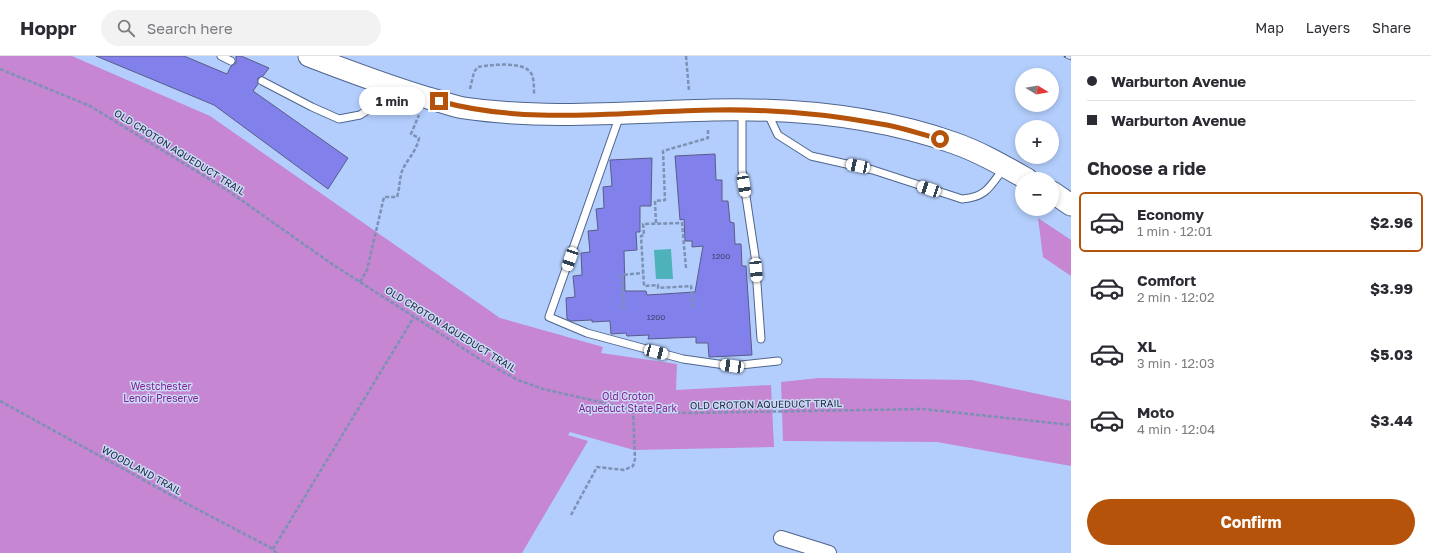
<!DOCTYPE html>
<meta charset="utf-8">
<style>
:root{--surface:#fff;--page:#f2f2f3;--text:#2b2b33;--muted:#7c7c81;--line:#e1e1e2;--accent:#b45309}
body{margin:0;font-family:"Golos Text",sans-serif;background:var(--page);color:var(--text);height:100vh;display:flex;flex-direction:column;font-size:15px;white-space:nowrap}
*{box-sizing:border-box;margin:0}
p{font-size:13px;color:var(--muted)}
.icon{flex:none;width:22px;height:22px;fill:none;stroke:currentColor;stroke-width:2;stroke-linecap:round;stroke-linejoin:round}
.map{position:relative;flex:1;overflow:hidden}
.details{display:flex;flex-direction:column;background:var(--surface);width:360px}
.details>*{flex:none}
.hud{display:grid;align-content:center;height:88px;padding:0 16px;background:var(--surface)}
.needle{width:26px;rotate:101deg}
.tools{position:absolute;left:1015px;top:12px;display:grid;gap:8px}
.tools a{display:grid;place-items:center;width:44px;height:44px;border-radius:50%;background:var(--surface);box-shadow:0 2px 6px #0003;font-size:20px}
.end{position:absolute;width:18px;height:18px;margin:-9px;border:5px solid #b45309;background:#fff;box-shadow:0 0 0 2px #fff}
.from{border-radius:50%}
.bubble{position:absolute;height:28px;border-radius:14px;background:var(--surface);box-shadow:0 2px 6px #0003;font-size:13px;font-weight:700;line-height:28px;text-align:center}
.car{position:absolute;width:12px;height:24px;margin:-12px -6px;border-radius:5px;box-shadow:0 0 3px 1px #0007;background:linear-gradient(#fff 24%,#345 0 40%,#fff 0 76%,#345 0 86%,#fff 0)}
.hud b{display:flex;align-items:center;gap:14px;height:38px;font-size:15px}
.hud b+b{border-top:1px solid var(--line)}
.hud i{width:10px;height:10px;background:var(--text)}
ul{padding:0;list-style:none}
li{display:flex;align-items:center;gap:12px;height:60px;margin:0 8px 6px;padding:0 8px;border:2px solid transparent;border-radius:6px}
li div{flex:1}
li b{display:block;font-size:15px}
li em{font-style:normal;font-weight:700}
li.on{border-color:var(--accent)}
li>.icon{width:36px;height:36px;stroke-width:1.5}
h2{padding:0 16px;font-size:18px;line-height:48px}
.primary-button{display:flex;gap:8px;margin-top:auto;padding:8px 16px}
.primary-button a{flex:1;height:46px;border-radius:24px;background:var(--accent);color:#fff;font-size:16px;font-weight:700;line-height:46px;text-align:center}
header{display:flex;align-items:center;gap:24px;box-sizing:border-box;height:56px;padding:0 20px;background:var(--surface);border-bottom:1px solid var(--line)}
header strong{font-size:19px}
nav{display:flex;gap:22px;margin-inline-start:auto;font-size:14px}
.search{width:280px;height:36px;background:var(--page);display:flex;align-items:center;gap:10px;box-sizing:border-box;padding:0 14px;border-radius:22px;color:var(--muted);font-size:15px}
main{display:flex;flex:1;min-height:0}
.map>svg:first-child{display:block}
.green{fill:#c686d1}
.water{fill:#4db2b9}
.building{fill:#8281ec;stroke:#5a5b88}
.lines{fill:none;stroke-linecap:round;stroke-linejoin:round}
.lane-casing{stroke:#4e658e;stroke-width:9}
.street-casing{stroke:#4e658e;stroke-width:16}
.secondary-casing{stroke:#4e658e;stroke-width:23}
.path{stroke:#7c91b4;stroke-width:2.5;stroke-dasharray:4 2;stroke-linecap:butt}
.lane{stroke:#fff;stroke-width:7}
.street{stroke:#fff;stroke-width:14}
.secondary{stroke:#fff;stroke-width:21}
.rail-casing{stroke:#47556e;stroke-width:4.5}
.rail{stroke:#cadaf7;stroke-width:3;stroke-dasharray:9;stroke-linecap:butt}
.route{stroke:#b45309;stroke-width:5}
.labels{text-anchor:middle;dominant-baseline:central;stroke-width:3;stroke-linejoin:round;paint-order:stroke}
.number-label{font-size:8px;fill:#3c436b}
.street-label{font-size:10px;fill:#242e40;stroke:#cadaf7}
.park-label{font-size:10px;fill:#832292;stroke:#cadaf7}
</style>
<header>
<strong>Hoppr</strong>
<div class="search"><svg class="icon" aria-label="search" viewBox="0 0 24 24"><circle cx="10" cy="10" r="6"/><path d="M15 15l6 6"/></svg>Search here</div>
<nav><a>Map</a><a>Layers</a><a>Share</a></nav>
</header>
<main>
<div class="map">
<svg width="1071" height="497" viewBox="0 0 1071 497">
<rect width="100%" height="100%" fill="#b3cefc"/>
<g class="green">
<polygon points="0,0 72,0 210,60 500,262 603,291 601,297 677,308 676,334 771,329 774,391 634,394 570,376 568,379 588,385 522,497 0,497"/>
<polygon points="1038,162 1071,184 1071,220 1043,201"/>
<polygon points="819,322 972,324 1071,345 1071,410 937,386 783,385 781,326"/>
</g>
<polygon class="water" points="671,193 673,223 656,223 654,194"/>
<g class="building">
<polygon points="96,0 184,0 227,18 231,10 236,7 236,0 241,0 269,12 263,20 258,22 258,28 253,35 348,102 328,133 214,49"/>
<polygon points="715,98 716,124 722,124 722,145 728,145 730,166 734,167 735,188 741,188 742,210 746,210 752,299 709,301 708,287 696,287 696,281 648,283 649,279 627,280 626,277 611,278 610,265 592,266 592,264 571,265 567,263 566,242 575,241 573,220 582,219 581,197 590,196 588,175 598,174 596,153 604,152 603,131 612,130 610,104 652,102 651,150 640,150 640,176 636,176 637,194 624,195 625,235 646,235 647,239 695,236 703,190 692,191 692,185 685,185 684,163 680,164 675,100"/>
</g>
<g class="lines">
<defs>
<g id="lane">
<polyline points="221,0 231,5"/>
<polyline points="262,25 312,51 339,63 360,59 371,52 383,30"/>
<polyline points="742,55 742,114 755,200 761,283"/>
<path d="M 768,58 L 778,79 L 811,100 L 873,114 L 962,143 C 987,141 990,130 1004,112"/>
<polyline points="620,59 549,261 587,277 683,303 732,310 778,305"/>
</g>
<polyline id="street" points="781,482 829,497"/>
<g id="secondary">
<path d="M 309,0 C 348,15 388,30 428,42 C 440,45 452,50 464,52 C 546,64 630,56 712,54 C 793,52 877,60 954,87 C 980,96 1004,110 1027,123"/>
<polyline points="1052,136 1071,149"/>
</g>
</defs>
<use href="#lane" class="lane-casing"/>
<use href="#street" class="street-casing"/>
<use href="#secondary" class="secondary-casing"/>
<g class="path">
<polyline points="686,0 689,35"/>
<polyline points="0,13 90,50 227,134 329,206 481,304 518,324 543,333 618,350 654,356 690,357 923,353 1071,369"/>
<path d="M 470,33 L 474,16 L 478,11 C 490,9 526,4 532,19 C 534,24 534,33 534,38"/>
<polyline points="656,167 655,145 665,144 663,95 708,82 708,73"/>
<polyline points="686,212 682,167 643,168 644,179 641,180 644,230 658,229 658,232 691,230 693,251"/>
<path d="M 360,226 L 367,214 L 384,141 L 397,141 C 400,131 399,127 401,119 C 403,107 416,98 419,82 L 411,78 L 419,59"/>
<polyline points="624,253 622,219 643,217"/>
<polyline points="0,345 178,443 273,493 276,497"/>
<polyline points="571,459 597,411 624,414 633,410 635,403 633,353"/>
<polyline points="273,493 414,261"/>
</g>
<use href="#lane" class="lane"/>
<use href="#street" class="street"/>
<use href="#secondary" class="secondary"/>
<defs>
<polyline id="rail" points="1066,0 1071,2"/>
</defs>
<use href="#rail" class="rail-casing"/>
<use href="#rail" class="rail"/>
</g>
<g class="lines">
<path class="route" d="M 439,45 C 528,70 624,55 716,54 C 771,53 826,58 881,68 C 901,71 920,78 940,83"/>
</g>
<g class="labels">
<g class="number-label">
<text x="721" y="200">1200</text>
<text x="656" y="261">1200</text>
</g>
<g class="street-label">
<text transform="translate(180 96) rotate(32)">OLD CROTON AQUEDUCT TRAIL</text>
<text transform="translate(451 273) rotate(32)">OLD CROTON AQUEDUCT TRAIL</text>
<text transform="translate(766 348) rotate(-1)">OLD CROTON AQUEDUCT TRAIL</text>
<text transform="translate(142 414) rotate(29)">WOODLAND TRAIL</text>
</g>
<g class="park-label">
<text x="161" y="330">Westchester<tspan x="161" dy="12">Lenoir Preserve</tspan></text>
<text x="628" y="340">Old Croton<tspan x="628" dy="12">Aqueduct State Park</tspan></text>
</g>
</g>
</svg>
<div class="tools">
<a><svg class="needle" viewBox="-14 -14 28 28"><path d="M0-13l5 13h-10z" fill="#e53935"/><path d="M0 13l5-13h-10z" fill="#7c7c81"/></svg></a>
<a>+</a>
<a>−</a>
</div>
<i class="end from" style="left:940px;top:83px"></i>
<i class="end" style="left:439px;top:45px"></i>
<div class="bubble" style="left:359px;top:31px;width:66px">1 min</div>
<i class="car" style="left:858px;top:110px;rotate:282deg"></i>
<i class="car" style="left:744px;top:129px;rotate:171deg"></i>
<i class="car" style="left:929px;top:133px;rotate:289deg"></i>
<i class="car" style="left:570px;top:203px;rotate:199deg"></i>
<i class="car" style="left:756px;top:214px;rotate:175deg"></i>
<i class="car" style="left:656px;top:296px;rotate:105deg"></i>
<i class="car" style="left:732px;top:310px;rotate:278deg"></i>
</div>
<section class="details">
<div class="hud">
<b><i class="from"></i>Warburton Avenue</b>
<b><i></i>Warburton Avenue</b>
</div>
<h2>Choose a ride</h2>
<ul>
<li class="on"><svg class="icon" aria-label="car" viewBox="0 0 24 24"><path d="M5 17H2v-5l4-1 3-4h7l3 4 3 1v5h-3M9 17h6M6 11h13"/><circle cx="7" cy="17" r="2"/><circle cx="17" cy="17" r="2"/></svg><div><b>Economy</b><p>1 min · 12:01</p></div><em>$2.96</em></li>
<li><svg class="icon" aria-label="car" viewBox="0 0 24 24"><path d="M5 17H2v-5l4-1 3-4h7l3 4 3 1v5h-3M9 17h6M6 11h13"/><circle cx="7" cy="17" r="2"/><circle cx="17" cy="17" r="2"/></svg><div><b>Comfort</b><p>2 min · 12:02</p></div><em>$3.99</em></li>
<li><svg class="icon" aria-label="car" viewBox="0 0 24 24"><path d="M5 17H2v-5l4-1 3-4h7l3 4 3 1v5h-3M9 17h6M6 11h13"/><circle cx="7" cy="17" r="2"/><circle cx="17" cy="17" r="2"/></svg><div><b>XL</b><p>3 min · 12:03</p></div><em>$5.03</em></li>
<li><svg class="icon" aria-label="car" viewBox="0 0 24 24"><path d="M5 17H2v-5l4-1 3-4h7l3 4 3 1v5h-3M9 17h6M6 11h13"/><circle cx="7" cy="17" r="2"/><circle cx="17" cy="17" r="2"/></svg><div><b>Moto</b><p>4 min · 12:04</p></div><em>$3.44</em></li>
</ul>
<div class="primary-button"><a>Confirm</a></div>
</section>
</main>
